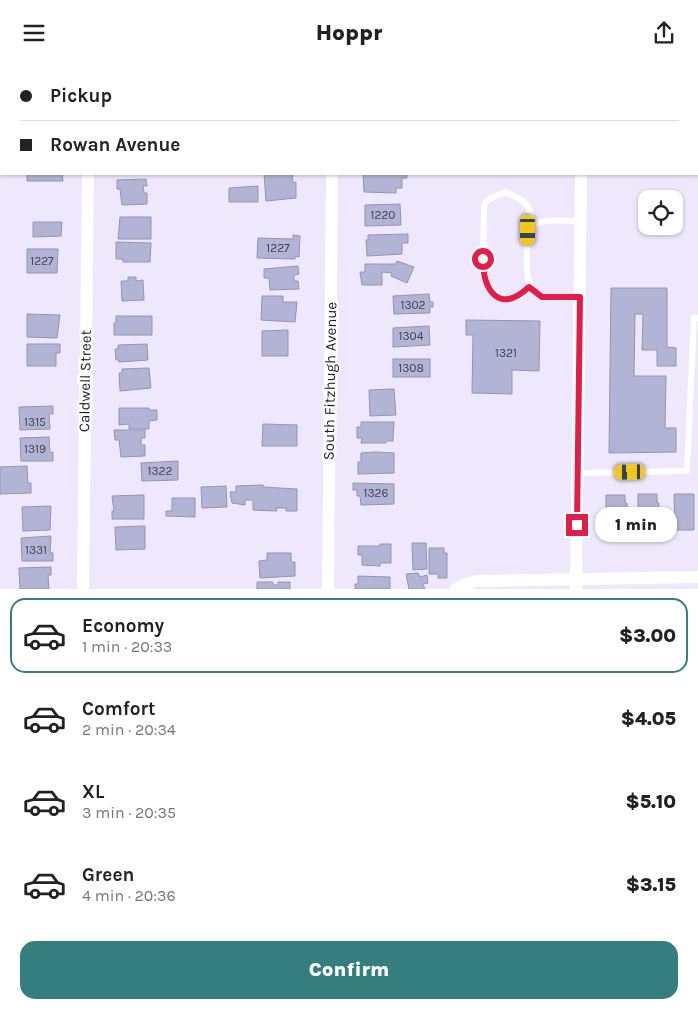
<!DOCTYPE html>
<meta charset="utf-8">
<style>
:root{--surface:#fff;--page:#f6f6f6;--text:#222;--muted:#767676;--line:#e0e0e0;--accent:#357e80}
body{margin:0;font-family:Karla,sans-serif;background:var(--page);color:var(--text);height:100vh;display:flex;flex-direction:column;font-size:19px;white-space:nowrap}
*{box-sizing:border-box;margin:0}
p{font-size:16px;color:var(--muted)}
.icon{flex:none;width:28px;height:28px;fill:none;stroke:currentColor;stroke-width:2;stroke-linecap:round;stroke-linejoin:round}
.map{position:relative;height:524px;overflow:hidden}
.drawer{display:flex;flex-direction:column;background:var(--surface);flex:1}
.drawer>*{flex:none}
.top-card{position:absolute;left:0px;top:0px;width:699px;height:110px;box-shadow:0 1px 4px #0004;display:grid;align-content:center;height:110px;padding:0 20px;background:var(--surface)}
.tools{position:absolute;left:638px;top:125px;display:grid;gap:10px}
.tools a{display:grid;place-items:center;width:45px;height:45px;border-radius:10px;background:var(--surface);box-shadow:0 1px 4px #0004;font-size:25px}
.end{position:absolute;width:22px;height:22px;margin:-11px;border:6px solid #e11d48;background:#fff;box-shadow:0 0 0 2px #fff}
.from{border-radius:50%}
.bubble{position:absolute;height:35px;border-radius:15px;background:var(--surface);box-shadow:0 1px 4px #0004;font-size:16px;font-weight:800;line-height:35px;text-align:center}
.car{position:absolute;width:15px;height:30px;margin:-15px -8px;border-radius:6px;box-shadow:0 0 4px 1px #0007;background:linear-gradient(#f5c518 24%,#345 0 40%,#f5c518 0 76%,#345 0 86%,#f5c518 0)}
.top-card b{display:flex;align-items:center;gap:18px;height:48px;font-size:19px}
.top-card b+b{border-top:1px solid var(--line)}
.top-card i{width:12px;height:12px;background:var(--text)}
ul{padding:9px 0 0;list-style:none}
li{display:flex;align-items:center;gap:15px;height:75px;margin:0 10px 8px;padding:0 10px;border:2px solid transparent;border-radius:15px}
li div{flex:1}
li b{display:block;font-size:19px}
li em{font-style:normal;font-weight:800}
li.on{border-color:var(--accent)}
li>.icon{width:45px;height:45px;stroke-width:1.5}
.cta{display:flex;gap:10px;margin-top:auto;padding:10px 20px}
.cta a{flex:1;height:58px;border-radius:15px;background:var(--accent);color:#fff;font-size:20px;font-weight:800;line-height:58px;text-align:center}
header{display:flex;justify-content:space-between;align-items:center;height:65px;padding:0 20px;background:var(--surface);font-size:22px;font-weight:800}
.map>svg:first-child{display:block}
.building{fill:#b1b4d4;stroke:#9294b3}
.lines{fill:none;stroke-linecap:round;stroke-linejoin:round}
.service{stroke:#fff;stroke-width:6}
.minor{stroke:#fff;stroke-width:12}
.route{stroke:#e11d48;stroke-width:6}
.labels{text-anchor:middle;dominant-baseline:central;stroke-width:5;stroke-linejoin:round;paint-order:stroke}
.number-label{font-size:12px;fill:#434051}
.street-label{font-size:15px;fill:#1e1a25;stroke:#fff}
</style>
<header><svg class="icon" aria-label="menu" viewBox="0 0 24 24"><path d="M4 6h16M4 12h16M4 18h16"/></svg>Hoppr<svg class="icon" aria-label="share" viewBox="0 0 24 24"><path d="M12 15V3M7 8l5-5 5 5M5 13v7h14v-7"/></svg></header>
<div class="map">
<svg width="698" height="524" viewBox="0 0 698 524">
<rect width="100%" height="100%" fill="#efe7fb"/>
<g class="building">
<polygon points="27,109 62,109 63,116 27,116"/>
<polygon points="264,109 292,109 293,118 296,117 296,133 266,136"/>
<polygon points="363,109 407,109 407,113 402,113 402,123 396,123 396,128 364,127"/>
<polygon points="146,114 147,121 143,121 144,128 147,128 147,139 122,140 120,124 117,124 117,115"/>
<polygon points="258,121 258,137 229,137 229,123"/>
<polygon points="400,139 401,160 365,161 365,140"/>
<polygon points="120,152 151,152 151,174 118,174"/>
<polygon points="33,157 62,157 61,171 33,172"/>
<polygon points="408,169 408,178 402,178 402,189 367,191 366,175 368,175 368,170"/>
<polygon points="293,170 300,171 299,192 295,191 295,194 257,193 258,173 293,174"/>
<polygon points="116,177 151,178 150,197 123,197 123,194 116,194"/>
<polygon points="27,184 58,184 57,208 27,208"/>
<polygon points="397,196 414,202 407,218 391,211 392,208 382,207 382,220 362,220 360,207 365,207 365,199 396,199"/>
<polygon points="298,201 299,209 294,210 294,216 298,216 299,224 270,225 269,213 264,213 264,204"/>
<polygon points="128,212 136,212 136,216 143,215 144,235 122,236 121,216 128,216"/>
<polygon points="611,223 667,223 667,282 676,283 676,301 657,301 657,285 642,285 643,249 635,249 634,311 666,311 665,363 676,363 676,387 609,388"/>
<polygon points="429,229 430,237 433,237 433,242 430,242 430,248 394,249 393,231"/>
<polygon points="262,231 283,231 283,237 297,237 295,257 261,255"/>
<polygon points="27,249 60,250 57,273 27,272"/>
<polygon points="116,251 152,251 152,270 114,270 114,258 116,258"/>
<polygon points="466,255 540,256 539,306 512,305 512,329 472,328 473,270 466,270"/>
<polygon points="429,261 430,280 393,282 393,263"/>
<polygon points="288,265 288,291 262,291 262,266"/>
<polygon points="27,279 60,279 60,288 56,288 56,301 27,301"/>
<polygon points="147,279 148,295 119,297 119,295 116,295 115,284 118,284 118,280"/>
<rect x="393" y="294" width="37" height="18"/>
<polygon points="149,303 151,323 120,326 119,308 122,308 122,304"/>
<polygon points="394,324 396,350 370,351 369,325"/>
<polygon points="53,341 53,349 49,349 50,364 20,365 19,342"/>
<polygon points="119,343 149,343 149,345 157,345 157,355 149,356 149,364 129,364 129,359 119,360"/>
<polygon points="361,357 394,357 393,376 386,376 386,378 361,378 362,373 357,373 357,362 361,362"/>
<polygon points="263,359 297,360 297,381 262,381"/>
<polygon points="114,365 145,365 145,373 141,373 141,380 145,380 145,391 121,392 119,375 115,375"/>
<polygon points="49,372 50,388 53,387 53,396 21,396 20,373"/>
<polygon points="375,387 394,388 394,408 358,409 358,397 361,397 361,388"/>
<polygon points="178,396 178,415 142,416 141,398"/>
<polygon points="27,401 28,418 31,418 31,428 0,429 0,402"/>
<polygon points="353,418 394,419 394,439 361,440 360,431 357,431 357,425 353,425"/>
<polygon points="263,420 263,422 297,424 297,446 286,446 286,443 276,443 277,446 253,445 253,435 245,435 245,440 232,438 230,427 236,427 236,421"/>
<polygon points="226,421 227,442 202,443 201,422"/>
<polygon points="638,429 657,429 657,438 659,438 657,466 638,466"/>
<polygon points="674,429 694,429 694,465 675,465"/>
<polygon points="144,430 144,454 112,454 112,446 114,446 112,431"/>
<polygon points="606,430 625,430 625,438 627,438 628,459 625,459 625,467 606,467"/>
<polygon points="172,433 195,433 195,452 166,451 166,446 172,446"/>
<polygon points="51,441 50,465 23,466 22,442"/>
<polygon points="145,461 145,484 116,485 115,462"/>
<polygon points="51,471 50,488 53,488 53,496 22,496 21,473"/>
<polygon points="412,478 426,478 427,504 413,505"/>
<polygon points="380,479 391,479 391,498 380,498 380,501 362,500 362,490 358,490 358,481 380,481"/>
<polygon points="429,483 444,483 444,488 447,488 447,513 438,513 438,509 429,509"/>
<polygon points="267,488 291,488 291,497 295,497 295,511 260,513 259,496 267,495"/>
<polygon points="51,502 51,510 48,510 49,524 20,524 19,503"/>
<polygon points="418,508 420,512 427,510 428,518 423,519 425,524 409,524 406,509"/>
<polygon points="358,511 390,512 390,524 355,524 355,519 358,519"/>
<polygon points="257,517 273,517 273,520 278,520 278,517 290,517 290,524 257,524"/>
</g>
<g class="lines">
<g class="service">
<polyline points="312,1 312,0"/>
<path d="M 529,222 L 519,232 L 509,233 L 499,232 L 490,226 L 483,211 L 484,141 L 487,135 L 505,127 C 524,135 532,139 532,160"/>
<path d="M 580,232 C 568,232 555,234 544,232 C 520,229 528,183 528,165 C 539,151 564,157 580,156"/>
<polyline points="577,408 687,406 694,253 698,253"/>
</g>
<g class="minor">
<polyline points="89,1 89,0"/>
<polyline points="334,1 334,0"/>
<polyline points="582,1 582,0"/>
<polyline points="83,524 88,109"/>
<polyline points="328,524 332,109"/>
<polyline points="456,524 469,518 477,516 698,512"/>
<polyline points="576,524 581,109"/>
</g>
</g>
<g class="lines">
<path class="route" d="M 483,194 C 483,227 500,249 529,222 L 542,232 L 580,232 L 577,460"/>
</g>
<g class="labels">
<g class="number-label">
<text x="383" y="150">1220</text>
<text x="278" y="183">1227</text>
<text x="42" y="196">1227</text>
<text x="413" y="240">1302</text>
<text x="411" y="271">1304</text>
<text x="506" y="288">1321</text>
<text x="411" y="303">1308</text>
<text x="35" y="357">1315</text>
<text x="35" y="384">1319</text>
<text x="160" y="406">1322</text>
<text x="376" y="428">1326</text>
<text x="36" y="485">1331</text>
</g>
<g class="street-label">
<text transform="translate(85 316) rotate(-89)">Caldwell Street</text>
<text transform="translate(330 316) rotate(-89)">South Fitzhugh Avenue</text>
</g>
</g>
</svg>
<div class="tools">
<a><svg class="icon" aria-label="locate" viewBox="0 0 24 24"><circle cx="12" cy="12" r="6"/><path d="M12 2v4M12 18v4M2 12h4M18 12h4"/></svg></a>
</div>
<i class="end from" style="left:483px;top:194px"></i>
<i class="end" style="left:577px;top:460px"></i>
<div class="bubble" style="left:595px;top:442px;width:82px">1 min</div>
<i class="car" style="left:528px;top:165px;rotate:180deg"></i>
<i class="car" style="left:630px;top:407px;rotate:269deg"></i>
<div class="top-card">
<b><i class="from"></i>Pickup</b>
<b><i></i>Rowan Avenue</b>
</div>
</div>
<section class="drawer">
<ul>
<li class="on"><svg class="icon" aria-label="car" viewBox="0 0 24 24"><path d="M5 17H2v-5l4-1 3-4h7l3 4 3 1v5h-3M9 17h6M6 11h13"/><circle cx="7" cy="17" r="2"/><circle cx="17" cy="17" r="2"/></svg><div><b>Economy</b><p>1 min · 20:33</p></div><em>$3.00</em></li>
<li><svg class="icon" aria-label="car" viewBox="0 0 24 24"><path d="M5 17H2v-5l4-1 3-4h7l3 4 3 1v5h-3M9 17h6M6 11h13"/><circle cx="7" cy="17" r="2"/><circle cx="17" cy="17" r="2"/></svg><div><b>Comfort</b><p>2 min · 20:34</p></div><em>$4.05</em></li>
<li><svg class="icon" aria-label="car" viewBox="0 0 24 24"><path d="M5 17H2v-5l4-1 3-4h7l3 4 3 1v5h-3M9 17h6M6 11h13"/><circle cx="7" cy="17" r="2"/><circle cx="17" cy="17" r="2"/></svg><div><b>XL</b><p>3 min · 20:35</p></div><em>$5.10</em></li>
<li><svg class="icon" aria-label="car" viewBox="0 0 24 24"><path d="M5 17H2v-5l4-1 3-4h7l3 4 3 1v5h-3M9 17h6M6 11h13"/><circle cx="7" cy="17" r="2"/><circle cx="17" cy="17" r="2"/></svg><div><b>Green</b><p>4 min · 20:36</p></div><em>$3.15</em></li>
</ul>
<div class="cta"><a>Confirm</a></div>
</section>
